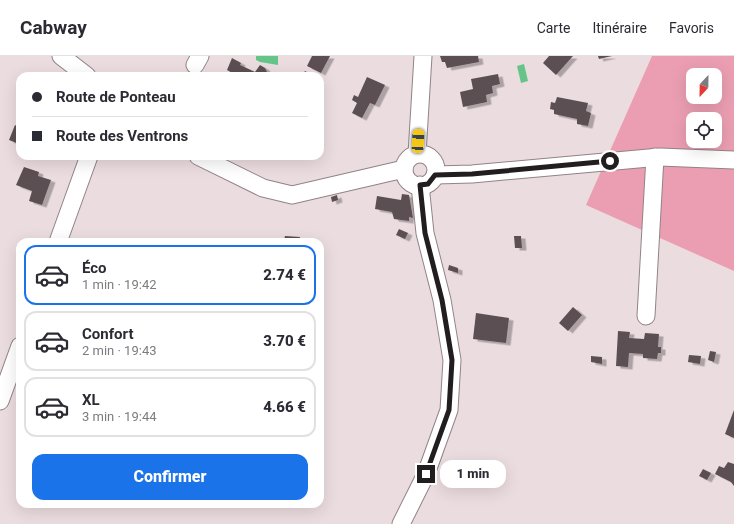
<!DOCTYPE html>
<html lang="fr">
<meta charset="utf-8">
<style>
:root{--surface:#fff;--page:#f2f2f3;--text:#2b2b33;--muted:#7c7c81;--line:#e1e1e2;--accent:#1a73e8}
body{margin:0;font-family:Roboto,sans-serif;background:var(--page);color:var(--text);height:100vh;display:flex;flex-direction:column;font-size:15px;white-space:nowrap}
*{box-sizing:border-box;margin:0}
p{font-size:13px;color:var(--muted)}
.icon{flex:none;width:22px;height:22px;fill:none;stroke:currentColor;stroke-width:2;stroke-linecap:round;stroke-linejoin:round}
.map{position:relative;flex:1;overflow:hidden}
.details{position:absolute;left:16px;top:182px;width:308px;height:270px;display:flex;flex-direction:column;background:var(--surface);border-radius:12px;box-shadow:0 4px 16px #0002}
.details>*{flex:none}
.top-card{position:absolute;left:16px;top:16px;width:308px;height:88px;border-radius:12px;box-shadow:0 4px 16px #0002;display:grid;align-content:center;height:88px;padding:0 16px;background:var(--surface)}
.needle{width:26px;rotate:202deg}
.tools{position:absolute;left:686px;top:12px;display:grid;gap:8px}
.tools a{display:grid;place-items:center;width:36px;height:36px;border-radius:8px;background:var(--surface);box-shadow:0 4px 16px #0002;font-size:20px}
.end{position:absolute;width:18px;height:18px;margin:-9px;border:5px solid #221d1e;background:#fff;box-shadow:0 0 0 2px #fff}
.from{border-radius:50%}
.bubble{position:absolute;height:28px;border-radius:12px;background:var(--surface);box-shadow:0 4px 16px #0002;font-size:13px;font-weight:800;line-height:28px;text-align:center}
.car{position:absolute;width:12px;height:24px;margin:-12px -6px;border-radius:5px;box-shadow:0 0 3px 1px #0007;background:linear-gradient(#f5c518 24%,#345 0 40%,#f5c518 0 76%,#345 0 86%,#f5c518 0)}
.top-card b{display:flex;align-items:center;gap:14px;height:38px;font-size:15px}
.top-card b+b{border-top:1px solid var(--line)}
.top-card i{width:10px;height:10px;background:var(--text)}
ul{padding:7px 0 0;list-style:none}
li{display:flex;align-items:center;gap:12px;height:60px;margin:0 8px 6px;padding:0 8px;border:2px solid var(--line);border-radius:12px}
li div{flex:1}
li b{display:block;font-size:15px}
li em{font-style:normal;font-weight:800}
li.selected{border-color:var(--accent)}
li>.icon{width:36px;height:36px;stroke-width:1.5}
.primary-button{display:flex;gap:8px;margin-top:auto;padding:8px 16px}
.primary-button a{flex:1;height:46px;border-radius:12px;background:var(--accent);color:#fff;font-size:16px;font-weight:800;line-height:46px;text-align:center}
header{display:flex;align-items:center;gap:24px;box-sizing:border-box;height:56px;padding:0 20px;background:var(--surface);border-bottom:1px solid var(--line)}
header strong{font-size:19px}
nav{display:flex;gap:22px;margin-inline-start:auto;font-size:14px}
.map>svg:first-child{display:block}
.green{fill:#eb9eb2;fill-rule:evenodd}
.water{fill:#65c588}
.building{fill:#5c4f52;filter:url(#shadow)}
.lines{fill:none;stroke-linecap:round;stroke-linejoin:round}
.minor-casing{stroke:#918386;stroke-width:19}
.minor{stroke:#fff;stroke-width:17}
.route{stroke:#221d1e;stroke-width:5}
</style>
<header>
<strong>Cabway</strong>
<nav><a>Carte</a><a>Itinéraire</a><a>Favoris</a></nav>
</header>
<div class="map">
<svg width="734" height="468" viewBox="0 0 734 468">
<defs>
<filter id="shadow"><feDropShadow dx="4.5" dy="2.5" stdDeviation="0" flood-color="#0004"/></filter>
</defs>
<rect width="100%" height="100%" fill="#ebdcdf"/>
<path class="green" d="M 652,0 L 734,0 L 734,215 L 586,149 ZM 693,19 L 715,19 L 715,41 L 693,41 ZM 693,63 L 715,63 L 715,85 L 693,85 Z"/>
<g class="water">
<polygon points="256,0 278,0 278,9 260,6 256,4"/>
<polygon points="524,8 528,25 521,27 517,10"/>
</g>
<g class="building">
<polygon points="312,0 330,0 321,17 307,10"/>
<polygon points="440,0 478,0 479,6 447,12 445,6 442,6"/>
<polygon points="549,0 573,0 556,19 543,7"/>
<polygon points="598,0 612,0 599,3"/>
<polygon points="232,2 241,7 240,9 255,16 260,9 265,12 267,16 265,20 233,20 234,18 227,14"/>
<polygon points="305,15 312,19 311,20 302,20"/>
<polygon points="498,18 500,28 492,30 493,37 486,39 487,46 463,51 460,36 473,33 471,23"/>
<polygon points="367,21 385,29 375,49 370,47 362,62 352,57 357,47 352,44 354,39 358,41"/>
<polygon points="557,41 588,47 586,55 591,57 588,70 577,68 577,63 554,58 554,54 550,53 551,46 555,47"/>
<polygon points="15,69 20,72 19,88 9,84"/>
<polygon points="24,111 39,116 38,120 51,124 42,149 29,145 32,135 16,129"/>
<polygon points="402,138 409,139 413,162 409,161 409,165 394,163 392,156 375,153 377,140 401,144"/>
<polygon points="337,139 338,144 332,146 331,141"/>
<polygon points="399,173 408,177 405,183 396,179"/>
<polygon points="285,180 300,181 299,186 278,186 278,183 284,184"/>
<polygon points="514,180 521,180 522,192 515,192"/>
<polygon points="449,209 458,212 458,217 448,214"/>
<polygon points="573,251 582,259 568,275 559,267"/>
<polygon points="476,257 509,262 506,287 473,283"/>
<polygon points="618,275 630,276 629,282 644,283 645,277 659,278 658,291 661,291 661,297 658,297 657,303 643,302 643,298 629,297 628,311 616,310"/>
<polygon points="710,295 716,296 714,306 708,304"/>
<polygon points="689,299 701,300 700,308 688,306"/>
<polygon points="591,300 602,301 602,308 591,306"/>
<polygon points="734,354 734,382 725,378"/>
<polygon points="728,406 734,408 734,430 731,426 715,418 719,410 724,412"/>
<polygon points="703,413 711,417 707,424 699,420"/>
</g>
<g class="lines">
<defs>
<g id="minor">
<polyline points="61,0 87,20"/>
<polyline points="195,9 200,0"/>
<polyline points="417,98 423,0"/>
<circle cx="420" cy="114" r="16"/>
<polyline points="198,100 263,132 292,139 404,113"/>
<polyline points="435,119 472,118 660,101 734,104"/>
<polyline points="58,186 89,100"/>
<polyline points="646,260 655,101"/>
<polyline points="0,345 20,290"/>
<polyline points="401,468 426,418 449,354 452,304 442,244 425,177 420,129"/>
</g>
</defs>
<use href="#minor" class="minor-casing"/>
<use href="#minor" class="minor"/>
</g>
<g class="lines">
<polyline class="route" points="426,418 449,354 452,304 442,244 425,177 420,129 428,128 435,119 472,118 610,105"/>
</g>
</svg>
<div class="tools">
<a><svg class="needle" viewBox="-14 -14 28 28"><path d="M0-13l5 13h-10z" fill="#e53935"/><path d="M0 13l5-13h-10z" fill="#7c7c81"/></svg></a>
<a><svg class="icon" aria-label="locate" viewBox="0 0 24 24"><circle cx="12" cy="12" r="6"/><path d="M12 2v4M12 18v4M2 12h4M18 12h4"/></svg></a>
</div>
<i class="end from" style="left:610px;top:105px"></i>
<i class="end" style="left:426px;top:418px"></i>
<div class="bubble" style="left:440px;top:404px;width:66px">1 min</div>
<i class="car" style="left:418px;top:85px;rotate:3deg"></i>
<div class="top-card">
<b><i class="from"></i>Route de Ponteau</b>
<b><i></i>Route des Ventrons</b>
</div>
<section class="details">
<ul>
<li class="selected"><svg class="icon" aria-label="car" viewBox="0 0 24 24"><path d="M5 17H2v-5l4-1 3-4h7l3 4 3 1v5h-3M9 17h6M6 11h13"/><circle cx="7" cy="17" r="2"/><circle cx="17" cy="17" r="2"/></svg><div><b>Éco</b><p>1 min · 19:42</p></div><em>2.74 €</em></li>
<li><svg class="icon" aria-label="car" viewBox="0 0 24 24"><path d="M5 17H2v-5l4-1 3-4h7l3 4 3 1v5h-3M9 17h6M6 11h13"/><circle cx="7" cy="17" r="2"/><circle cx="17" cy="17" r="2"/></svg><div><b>Confort</b><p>2 min · 19:43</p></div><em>3.70 €</em></li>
<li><svg class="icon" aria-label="car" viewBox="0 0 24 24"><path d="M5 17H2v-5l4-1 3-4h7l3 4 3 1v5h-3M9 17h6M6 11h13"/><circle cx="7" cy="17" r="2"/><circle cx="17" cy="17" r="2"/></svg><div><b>XL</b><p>3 min · 19:44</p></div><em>4.66 €</em></li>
</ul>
<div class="primary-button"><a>Confirmer</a></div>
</section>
</div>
